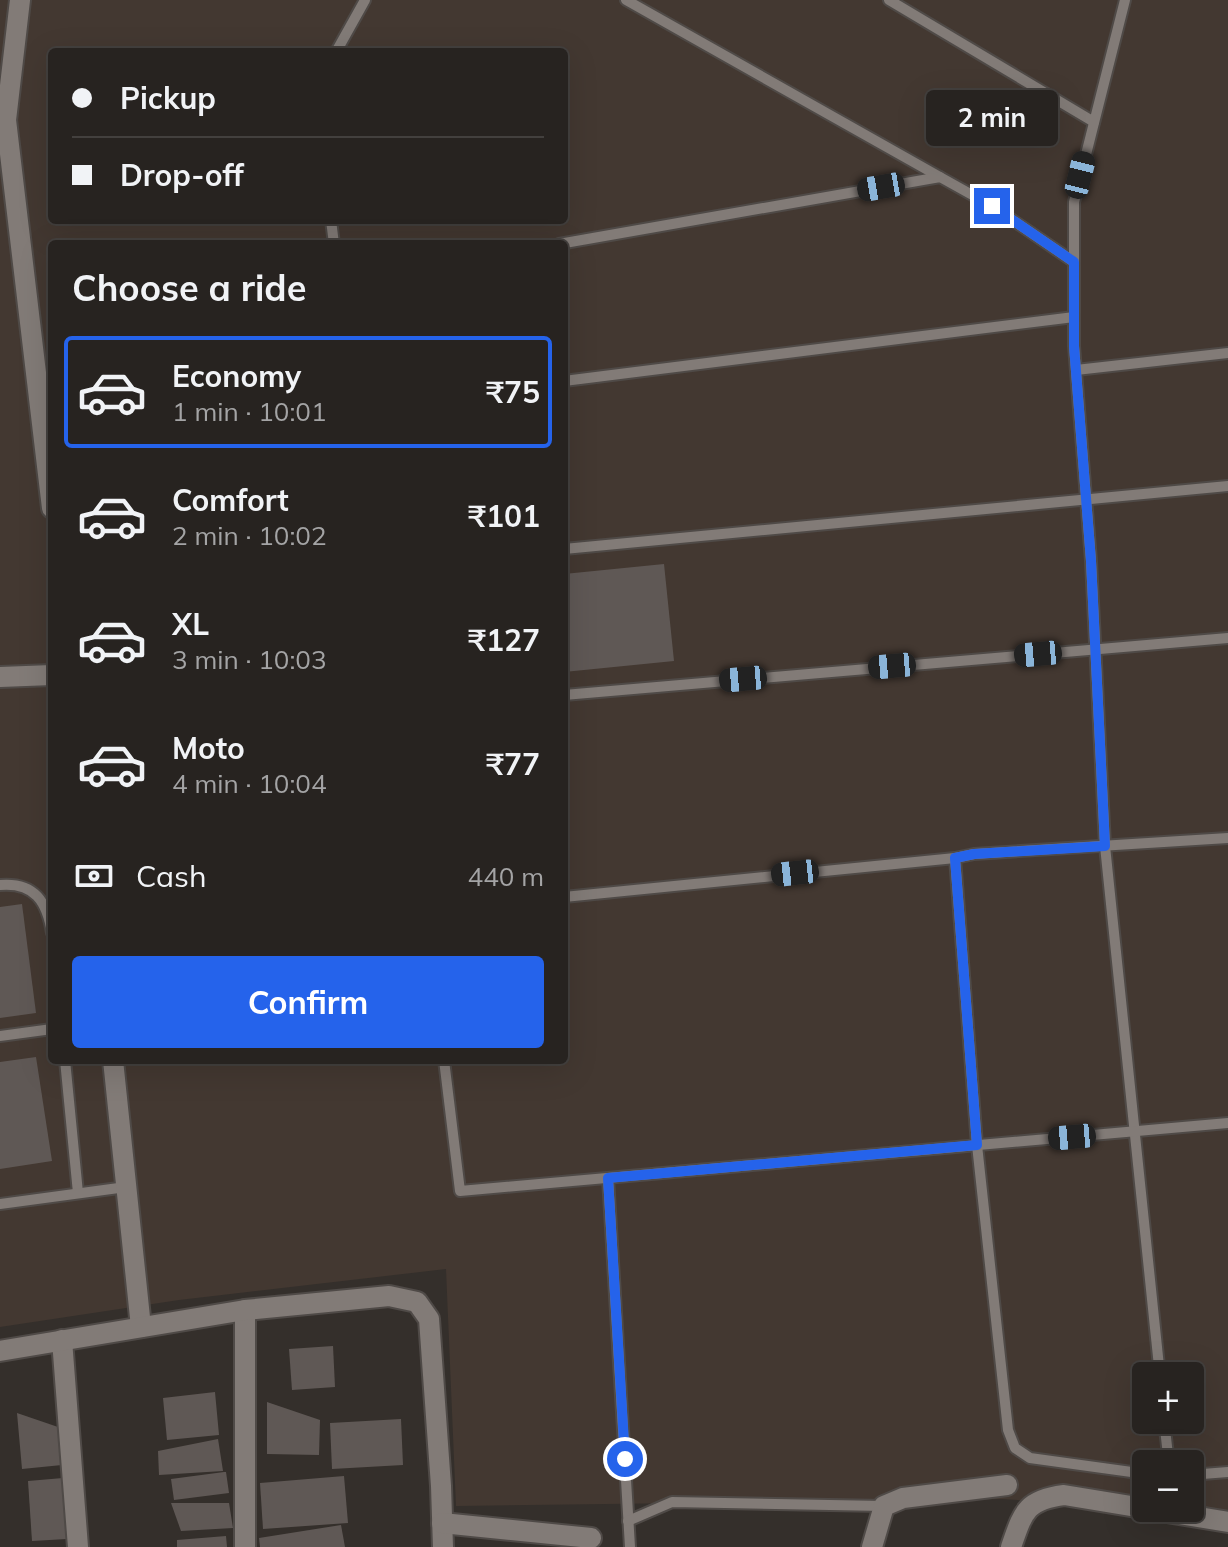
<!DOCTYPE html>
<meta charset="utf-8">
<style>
:root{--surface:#272320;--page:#332f2d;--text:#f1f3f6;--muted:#a4a4a5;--line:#43403e;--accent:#2563eb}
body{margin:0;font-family:Mulish,sans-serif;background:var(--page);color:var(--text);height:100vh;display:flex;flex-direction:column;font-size:30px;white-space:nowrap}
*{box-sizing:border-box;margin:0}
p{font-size:26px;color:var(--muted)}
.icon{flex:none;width:44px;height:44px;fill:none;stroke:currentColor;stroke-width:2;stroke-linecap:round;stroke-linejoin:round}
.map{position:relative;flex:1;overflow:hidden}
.side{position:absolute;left:48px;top:240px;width:520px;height:824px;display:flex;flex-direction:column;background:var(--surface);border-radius:8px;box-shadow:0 8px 32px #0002,0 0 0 2px var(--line)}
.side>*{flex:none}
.top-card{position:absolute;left:48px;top:48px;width:520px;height:176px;border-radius:8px;box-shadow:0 8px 32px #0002,0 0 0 2px var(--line);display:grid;align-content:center;height:176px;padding:0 24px;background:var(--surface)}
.controls{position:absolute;left:1132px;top:1362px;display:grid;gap:16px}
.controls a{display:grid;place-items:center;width:72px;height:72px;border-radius:8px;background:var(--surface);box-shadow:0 8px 32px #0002,0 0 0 2px var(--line);font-size:40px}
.end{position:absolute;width:36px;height:36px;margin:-18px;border:10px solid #2563eb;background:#fff;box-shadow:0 0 0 4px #fff}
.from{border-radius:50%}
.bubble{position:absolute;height:56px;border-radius:8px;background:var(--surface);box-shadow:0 8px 32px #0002,0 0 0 2px var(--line);font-size:26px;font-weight:700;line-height:56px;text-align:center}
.car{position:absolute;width:24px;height:48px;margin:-24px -12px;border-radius:10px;box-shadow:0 0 6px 2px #0007;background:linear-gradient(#222 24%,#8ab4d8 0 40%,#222 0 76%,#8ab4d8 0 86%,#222 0)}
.top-card b{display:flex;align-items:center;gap:28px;height:76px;font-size:30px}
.top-card b+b{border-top:2px solid var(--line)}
.top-card i{width:20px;height:20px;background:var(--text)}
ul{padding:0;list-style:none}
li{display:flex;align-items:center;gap:24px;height:112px;margin:0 16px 12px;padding:0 8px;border:4px solid transparent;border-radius:8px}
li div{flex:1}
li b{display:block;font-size:30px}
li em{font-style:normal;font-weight:700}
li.active{border-color:var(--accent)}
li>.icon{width:72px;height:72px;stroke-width:1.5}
h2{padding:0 24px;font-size:36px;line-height:96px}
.pay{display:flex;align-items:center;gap:20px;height:88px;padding:0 24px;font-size:30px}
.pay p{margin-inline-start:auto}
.primary-button{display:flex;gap:16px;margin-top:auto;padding:16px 24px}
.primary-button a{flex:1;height:92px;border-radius:8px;background:var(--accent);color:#fff;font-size:32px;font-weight:700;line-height:92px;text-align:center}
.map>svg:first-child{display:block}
.built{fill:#433831;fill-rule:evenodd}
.building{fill:#5f5855}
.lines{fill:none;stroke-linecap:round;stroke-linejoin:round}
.service-casing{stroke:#4f4a47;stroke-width:14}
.minor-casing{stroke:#4f4a47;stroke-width:24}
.service{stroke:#827b77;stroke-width:10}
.minor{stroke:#827b77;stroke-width:20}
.route{stroke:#2563eb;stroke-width:10}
</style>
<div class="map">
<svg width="1228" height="1547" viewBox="0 0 1228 1547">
<rect width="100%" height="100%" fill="#342f2b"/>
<path class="built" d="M 0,0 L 1228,0 L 1228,1514 L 1002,1499 L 456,1506 L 446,1269 L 179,1300 L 0,1327 ZM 52,52 L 564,52 L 564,220 L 52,220 ZM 52,244 L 564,244 L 564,1060 L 52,1060 ZM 1146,1376 L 1190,1376 L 1190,1420 L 1146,1420 ZM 1146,1464 L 1190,1464 L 1190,1508 L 1146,1508 Z"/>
<g class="building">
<polygon points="664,564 674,661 564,672 564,574"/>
<polygon points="22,904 36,1013 0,1018 0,907"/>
<polygon points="36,1057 52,1161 0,1169 0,1062"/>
<polygon points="333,1346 335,1387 292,1390 289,1349"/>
<polygon points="215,1392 219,1435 167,1440 163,1398"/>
<polygon points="267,1402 320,1420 319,1455 267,1454"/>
<polygon points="17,1413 58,1427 62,1465 22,1469"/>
<polygon points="401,1419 403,1465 332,1469 330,1423"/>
<polygon points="218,1439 223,1471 159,1475 158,1451"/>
<polygon points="224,1472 226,1472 229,1493 174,1500 171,1479"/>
<polygon points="344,1476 348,1523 263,1529 260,1483"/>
<polygon points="63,1478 67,1539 32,1541 28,1481"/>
<polygon points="171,1503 229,1503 233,1528 181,1531"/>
<polygon points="341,1525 345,1547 260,1547 259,1538"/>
<polygon points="226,1536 227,1547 177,1547 177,1540"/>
</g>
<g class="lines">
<defs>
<g id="service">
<polyline points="626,0 940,177"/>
<polyline points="889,0 1094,122"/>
<polyline points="1125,0 1074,202 1074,346 1091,561 1105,846 1160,1376"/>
<polyline points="336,52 365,0"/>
<polyline points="331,220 334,244"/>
<polyline points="559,244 940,177 992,206 1074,262"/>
<polyline points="1076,370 1228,353"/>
<polyline points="564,381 1074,317"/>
<polyline points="564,549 1228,486"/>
<polyline points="564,695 1228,638"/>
<polyline points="955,858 977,1145 1008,1430 1015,1448 1030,1458 1146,1474"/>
<path d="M 0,885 C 35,882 47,902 52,933"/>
<polyline points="564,897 955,858 974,854 1228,838"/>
<polyline points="0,1036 52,1029"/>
<polyline points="65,1060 78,1193"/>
<polyline points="444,1060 460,1191 1228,1123"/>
<polyline points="608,1178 630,1547"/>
<polyline points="0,1204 126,1187"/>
<polyline points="1164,1420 1169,1464"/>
<polyline points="1190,1475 1228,1472"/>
<polyline points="628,1521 672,1502 884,1506"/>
</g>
<g id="minor">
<polyline points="20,0 6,120 52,508"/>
<polyline points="0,677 52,675"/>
<polyline points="113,1060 141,1327"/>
<polyline points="245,1310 245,1547"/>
<polyline points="62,1340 78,1547"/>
<polyline points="0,1351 245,1310 389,1296 417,1302 429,1319 441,1486 443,1547"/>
<polyline points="442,1523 591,1538"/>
<polyline points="872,1547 884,1506 903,1498 1007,1485"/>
<path d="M 1011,1547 C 1023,1513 1025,1500 1064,1495 L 1228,1522"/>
</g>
</defs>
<use href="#service" class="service-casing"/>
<use href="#minor" class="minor-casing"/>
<use href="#service" class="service"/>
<use href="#minor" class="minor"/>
</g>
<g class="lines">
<polyline class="route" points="625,1459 608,1178 977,1145 955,858 974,854 1105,846 1091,561 1074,346 1074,262 992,206"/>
</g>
</svg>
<div class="controls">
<a>+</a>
<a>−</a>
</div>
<i class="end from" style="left:625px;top:1459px"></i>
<i class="end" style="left:992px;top:206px"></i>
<div class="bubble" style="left:926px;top:90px;width:132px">2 min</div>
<i class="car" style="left:1080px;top:175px;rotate:14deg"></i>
<i class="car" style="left:881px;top:187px;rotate:260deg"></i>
<i class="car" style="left:1038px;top:654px;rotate:265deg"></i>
<i class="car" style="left:892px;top:666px;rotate:265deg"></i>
<i class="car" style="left:743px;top:679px;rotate:265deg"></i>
<i class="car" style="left:795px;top:873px;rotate:264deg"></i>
<i class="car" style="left:1072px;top:1137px;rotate:265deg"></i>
<div class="top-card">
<b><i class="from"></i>Pickup</b>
<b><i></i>Drop-off</b>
</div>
<section class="side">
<h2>Choose a ride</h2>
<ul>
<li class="active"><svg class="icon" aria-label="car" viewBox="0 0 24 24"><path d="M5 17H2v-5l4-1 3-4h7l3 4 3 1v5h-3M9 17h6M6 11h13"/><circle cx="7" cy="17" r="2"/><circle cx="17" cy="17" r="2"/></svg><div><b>Economy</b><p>1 min · 10:01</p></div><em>₹75</em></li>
<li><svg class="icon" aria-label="car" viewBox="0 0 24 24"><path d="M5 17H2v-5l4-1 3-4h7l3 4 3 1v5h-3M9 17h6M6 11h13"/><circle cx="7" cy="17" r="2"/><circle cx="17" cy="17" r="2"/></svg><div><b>Comfort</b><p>2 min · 10:02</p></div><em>₹101</em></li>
<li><svg class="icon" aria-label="car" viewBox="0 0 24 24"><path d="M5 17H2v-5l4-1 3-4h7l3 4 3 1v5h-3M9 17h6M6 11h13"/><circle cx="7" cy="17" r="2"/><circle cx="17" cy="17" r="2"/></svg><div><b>XL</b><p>3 min · 10:03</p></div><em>₹127</em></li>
<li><svg class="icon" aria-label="car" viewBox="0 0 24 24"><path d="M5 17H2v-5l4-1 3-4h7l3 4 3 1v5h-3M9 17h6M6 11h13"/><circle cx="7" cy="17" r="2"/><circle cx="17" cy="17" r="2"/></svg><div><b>Moto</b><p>4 min · 10:04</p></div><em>₹77</em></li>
</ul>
<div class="pay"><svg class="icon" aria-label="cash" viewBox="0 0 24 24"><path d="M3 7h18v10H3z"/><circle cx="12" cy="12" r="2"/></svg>Cash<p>440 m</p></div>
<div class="primary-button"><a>Confirm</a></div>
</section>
</div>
